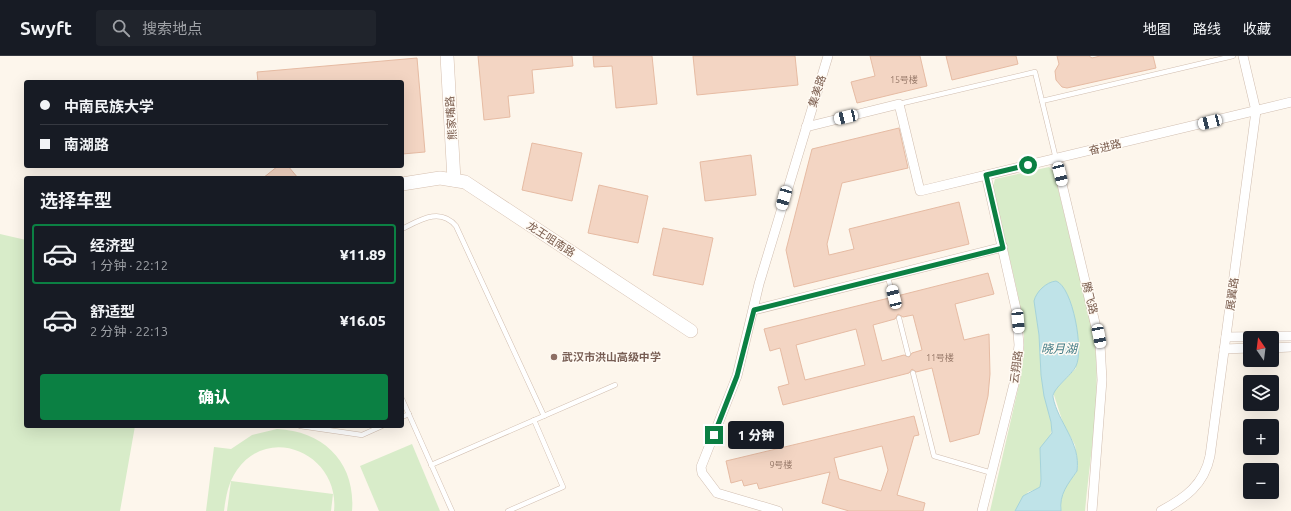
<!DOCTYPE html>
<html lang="zh">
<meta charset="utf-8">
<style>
:root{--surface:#171b24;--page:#20242c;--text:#f1f3f6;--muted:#9ea1a6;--line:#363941;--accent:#0b8043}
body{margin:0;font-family:Ubuntu,"Noto Sans SC",sans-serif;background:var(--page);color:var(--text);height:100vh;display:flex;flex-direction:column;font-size:15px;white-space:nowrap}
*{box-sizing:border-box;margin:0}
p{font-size:13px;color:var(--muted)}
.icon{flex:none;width:22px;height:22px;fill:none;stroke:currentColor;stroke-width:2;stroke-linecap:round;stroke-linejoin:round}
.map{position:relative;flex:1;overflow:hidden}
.side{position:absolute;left:24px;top:120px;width:380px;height:252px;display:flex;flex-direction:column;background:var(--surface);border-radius:4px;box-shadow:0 4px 16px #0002}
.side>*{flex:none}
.guide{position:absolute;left:24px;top:24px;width:380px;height:88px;border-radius:4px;box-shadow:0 4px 16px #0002;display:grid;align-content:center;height:88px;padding:0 16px;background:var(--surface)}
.needle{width:26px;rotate:346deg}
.tools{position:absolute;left:1243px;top:275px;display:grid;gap:8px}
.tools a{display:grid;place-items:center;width:36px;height:36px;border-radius:4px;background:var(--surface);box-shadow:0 4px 16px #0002;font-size:20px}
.end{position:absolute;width:18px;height:18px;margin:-9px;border:5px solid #0b8043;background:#fff;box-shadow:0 0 0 2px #fff}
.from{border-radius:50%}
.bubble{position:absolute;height:28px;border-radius:4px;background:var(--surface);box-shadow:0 4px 16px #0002;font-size:13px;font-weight:800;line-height:28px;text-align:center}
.car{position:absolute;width:12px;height:24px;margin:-12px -6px;border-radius:5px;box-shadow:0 0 3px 1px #0007;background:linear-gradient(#fff 24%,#345 0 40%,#fff 0 76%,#345 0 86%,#fff 0)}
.guide b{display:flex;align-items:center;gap:14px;height:38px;font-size:15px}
.guide b+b{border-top:1px solid var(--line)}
.guide i{width:10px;height:10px;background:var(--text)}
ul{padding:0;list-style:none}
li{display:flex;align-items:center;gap:12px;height:60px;margin:0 8px 6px;padding:0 8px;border:2px solid transparent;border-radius:4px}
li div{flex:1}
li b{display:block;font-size:15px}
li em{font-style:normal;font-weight:800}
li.current{border-color:var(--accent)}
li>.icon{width:36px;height:36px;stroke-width:1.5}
h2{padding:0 16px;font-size:18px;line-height:48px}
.button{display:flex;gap:8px;margin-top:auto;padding:8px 16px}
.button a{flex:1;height:46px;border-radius:4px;background:var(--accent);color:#fff;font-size:16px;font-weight:800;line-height:46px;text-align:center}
header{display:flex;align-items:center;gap:24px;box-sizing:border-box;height:56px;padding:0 20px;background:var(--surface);border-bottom:1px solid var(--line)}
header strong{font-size:19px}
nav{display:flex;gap:22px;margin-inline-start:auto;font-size:14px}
.search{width:280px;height:36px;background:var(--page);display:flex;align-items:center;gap:10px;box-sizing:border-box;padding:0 14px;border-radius:4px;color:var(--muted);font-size:15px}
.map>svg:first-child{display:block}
.green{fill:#d8ecc9}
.water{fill:#bfe3e8;stroke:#a5d3da}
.building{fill:#f3d5c3;stroke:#e6bba3;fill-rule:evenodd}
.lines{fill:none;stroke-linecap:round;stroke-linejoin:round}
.lane-casing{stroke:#d1beb0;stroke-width:5.5}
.street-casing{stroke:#d1beb0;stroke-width:10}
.secondary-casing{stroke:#d6c0b0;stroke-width:14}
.lane{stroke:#fff;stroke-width:4.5}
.street{stroke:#fff;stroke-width:9}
.secondary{stroke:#fff;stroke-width:13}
.route{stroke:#0b8043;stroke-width:5}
.education-dot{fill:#8d6e63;stroke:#fffaf3;stroke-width:1.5}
.labels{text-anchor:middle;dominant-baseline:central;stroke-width:3;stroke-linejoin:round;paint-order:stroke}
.number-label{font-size:9px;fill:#987a6a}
.street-label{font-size:11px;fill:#7a5c4d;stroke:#fffaf3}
.education-label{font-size:11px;font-weight:bold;fill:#785e54;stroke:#fffaf3;text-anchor:start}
.water-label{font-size:12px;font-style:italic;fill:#437c86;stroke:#fffaf3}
</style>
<header>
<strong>Swyft</strong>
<div class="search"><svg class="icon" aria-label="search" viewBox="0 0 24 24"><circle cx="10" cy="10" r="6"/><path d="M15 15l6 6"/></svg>搜索地点</div>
<nav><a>地图</a><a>路线</a><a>收藏</a></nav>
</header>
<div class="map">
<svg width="1291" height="455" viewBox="0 0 1291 455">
<rect width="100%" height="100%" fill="#fdf6ec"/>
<g class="green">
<path d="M 1049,111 L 1054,116 L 1094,281 C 1102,338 1090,398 1085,455 L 1061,455 L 1061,443 L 1065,430 L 1076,417 L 1078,411 L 1075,389 L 1063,367 L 1053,336 L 1076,312 L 1035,249 L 1039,279 L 1041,319 L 1052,371 L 1050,381 L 1040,392 L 1041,428 L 1040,432 L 1028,436 L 1015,455 L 990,455 L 1021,320 L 1024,297 L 1024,280 L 1018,239 L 993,130 L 995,123 Z"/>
<polygon points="0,178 26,184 26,370 135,370 120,455 0,455"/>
<path d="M 277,373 C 324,375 356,407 352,455 L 334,455 C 340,399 270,367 237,414 C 228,427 226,440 224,455 L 206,455 L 214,391 L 231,393 L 252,379 Z"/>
<polygon points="412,388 440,455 379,455 360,410"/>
<polygon points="231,425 333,438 331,455 227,455"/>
</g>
<path class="water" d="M 1056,225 C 1073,231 1084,295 1076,310 C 1072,319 1052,333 1053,341 C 1058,367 1081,386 1077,415 C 1068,428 1059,438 1061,455 L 1015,455 L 1023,440 L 1040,431 L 1041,424 L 1040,392 L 1052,377 L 1051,366 L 1044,340 L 1041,319 L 1039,279 L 1034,245 C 1036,236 1046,226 1056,225 Z"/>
<g class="building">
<polygon points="478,0 572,0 573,10 532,14 534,37 508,40 510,61 484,64"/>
<polygon points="593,0 652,0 657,48 616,52 612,10 594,11"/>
<polygon points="693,0 795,0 798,29 697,39"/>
<polygon points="870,0 920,0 927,30 857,47 851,26 875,20"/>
<polygon points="946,0 1016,0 1018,8 952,24"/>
<polygon points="1057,0 1089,0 1092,2 1100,0 1153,0 1156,12 1067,32 1062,31 1056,24 1055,15 1059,8"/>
<polygon points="417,2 425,96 402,98 402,26 258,26 257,16"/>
<polygon points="899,72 908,112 842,127 827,188 829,199 854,193 849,173 959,146 969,188 794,231 786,194 812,93"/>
<polygon points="532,87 582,97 572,145 522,134"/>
<polygon points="751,99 756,139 705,145 700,106"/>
<polygon points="278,110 288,110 298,122 263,122"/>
<polygon points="599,129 648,140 638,187 588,177"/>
<polygon points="663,172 713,182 703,229 653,219"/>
<path d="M 988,217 L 994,238 L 955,248 L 964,284 L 989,278 L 990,318 L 988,340 L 979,378 L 950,386 L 932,312 L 916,316 L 912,313 L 909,317 L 783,349 L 778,331 L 789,328 L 780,292 L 770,295 L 764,273 L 889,242 L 894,245 L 897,240 ZM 898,258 L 903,261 L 913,259 L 922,294 L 912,297 L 909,301 L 904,299 L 882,305 L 873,269 L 895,263 ZM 856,273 L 865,309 L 805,324 L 796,289 Z"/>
<path d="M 914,360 L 919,379 L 914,380 L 897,439 L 925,447 L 923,455 L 849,455 L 822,447 L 830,416 L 759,433 L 757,427 L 744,430 L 742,424 L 731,427 L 726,405 ZM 882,390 L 888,414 L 881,435 L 839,423 L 834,402 Z"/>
</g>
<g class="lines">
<defs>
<g id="lane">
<polyline points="1042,45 1233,0"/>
<polyline points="899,48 1035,16 1056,103"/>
<path d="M 402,173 C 420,164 440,151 456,170 L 544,360"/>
<polyline points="888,221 893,241"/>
<polyline points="899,262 908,298"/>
<polyline points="913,317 934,400 992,417"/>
<polyline points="402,343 452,455"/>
<polyline points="402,361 409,358"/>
<polyline points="300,370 362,379 382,370"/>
<polyline points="431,409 615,329"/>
<polyline points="508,455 563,431 534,364"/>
</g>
<g id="street">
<polyline points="806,71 899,48 920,135 1291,46"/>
<polyline points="1056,103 1100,288 1102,324 1092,455"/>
<polyline points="754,254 1003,191"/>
<polyline points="1226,281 1291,280"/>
<polyline points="1272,292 1291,291"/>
<polyline points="1224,293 1250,292"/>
<polyline points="778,455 717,437 702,417 701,411 737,320 759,228 828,0"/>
<polyline points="982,455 1015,324 1019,289 1016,253 986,119"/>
<path d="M 1161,455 C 1185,442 1204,429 1210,400 L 1256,55 L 1243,0"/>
</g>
<g id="secondary">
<polyline points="447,0 454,124"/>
<polyline points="402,128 440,122 465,126 691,275"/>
</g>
</defs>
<use href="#lane" class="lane-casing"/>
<use href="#street" class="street-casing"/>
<use href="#secondary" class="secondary-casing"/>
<use href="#lane" class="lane"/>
<use href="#street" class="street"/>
<use href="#secondary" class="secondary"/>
</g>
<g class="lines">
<polyline class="route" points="714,379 737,320 754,254 1003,192 986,119 1028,109"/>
</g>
<circle class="education-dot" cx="554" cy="301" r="4"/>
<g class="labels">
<g class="number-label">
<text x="904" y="24">15号楼</text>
<text x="940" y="302">11号楼</text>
<text x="781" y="409">9号楼</text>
</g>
<g class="street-label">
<text transform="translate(817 35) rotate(-72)">集美路</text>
<text transform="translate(451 62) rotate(-94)">熊家嘴路</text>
<text transform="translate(1105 91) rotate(-14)">奋进路</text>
<text transform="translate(551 183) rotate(33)">龙王咀南路</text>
<text transform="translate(1232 238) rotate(-82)">展翼路</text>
<text transform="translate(1090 242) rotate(76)">腾飞路</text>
<text transform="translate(1016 311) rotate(-82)">云翔路</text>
</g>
<g class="education-label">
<text x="562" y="301">武汉市洪山高级中学</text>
</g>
<g class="water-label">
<text x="1059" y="292">晓月湖</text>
</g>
</g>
</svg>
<div class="tools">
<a><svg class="needle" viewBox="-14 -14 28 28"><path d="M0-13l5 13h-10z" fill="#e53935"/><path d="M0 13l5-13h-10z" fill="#9ea1a6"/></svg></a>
<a><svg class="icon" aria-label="layers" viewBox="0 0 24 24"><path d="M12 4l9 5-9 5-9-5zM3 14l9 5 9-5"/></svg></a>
<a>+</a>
<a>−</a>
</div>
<i class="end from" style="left:1028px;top:109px"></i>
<i class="end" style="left:714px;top:379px"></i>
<div class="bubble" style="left:728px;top:365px;width:56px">1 分钟</div>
<i class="car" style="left:846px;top:61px;rotate:257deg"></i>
<i class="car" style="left:1210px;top:66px;rotate:256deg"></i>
<i class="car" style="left:1060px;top:118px;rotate:166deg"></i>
<i class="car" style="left:784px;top:142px;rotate:196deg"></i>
<i class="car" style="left:894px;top:241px;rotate:346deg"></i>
<i class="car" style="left:1018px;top:265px;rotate:175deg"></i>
<i class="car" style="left:1099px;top:280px;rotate:169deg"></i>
<div class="guide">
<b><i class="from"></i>中南民族大学</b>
<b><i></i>南湖路</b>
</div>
<section class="side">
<h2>选择车型</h2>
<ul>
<li class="current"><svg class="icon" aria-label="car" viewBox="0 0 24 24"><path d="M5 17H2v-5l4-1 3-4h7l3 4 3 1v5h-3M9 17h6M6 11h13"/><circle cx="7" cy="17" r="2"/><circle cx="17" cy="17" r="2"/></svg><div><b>经济型</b><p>1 分钟 · 22:12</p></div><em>¥11.89</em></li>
<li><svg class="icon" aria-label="car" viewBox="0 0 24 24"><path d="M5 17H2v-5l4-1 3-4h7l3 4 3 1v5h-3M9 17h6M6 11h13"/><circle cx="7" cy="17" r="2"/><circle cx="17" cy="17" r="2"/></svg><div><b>舒适型</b><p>2 分钟 · 22:13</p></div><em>¥16.05</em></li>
</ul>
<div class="button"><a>确认</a></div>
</section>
</div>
